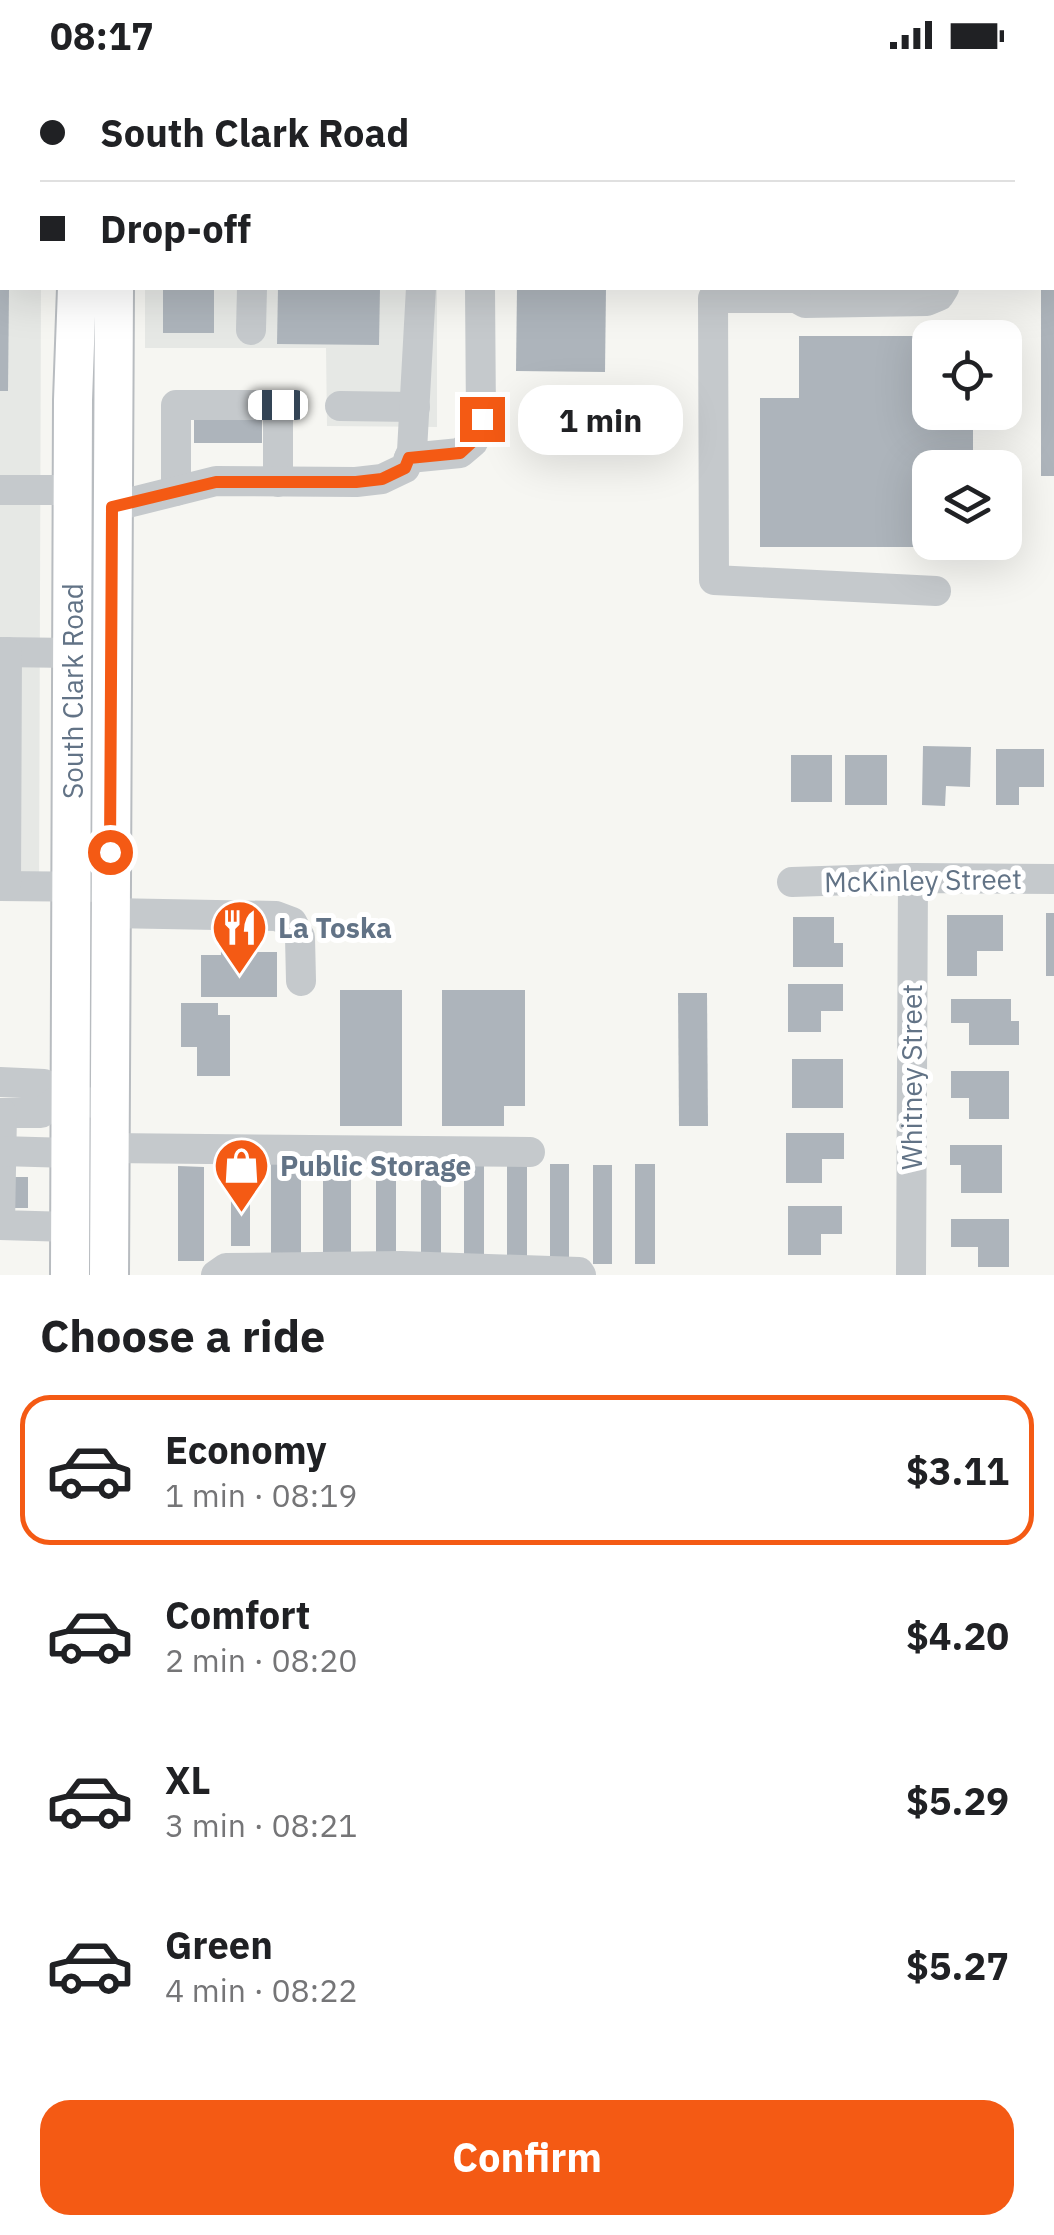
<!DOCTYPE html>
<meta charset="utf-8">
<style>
:root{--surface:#fff;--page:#f6f6f6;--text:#202124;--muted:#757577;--line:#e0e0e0;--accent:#f45a14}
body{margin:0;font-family:"IBM Plex Sans",sans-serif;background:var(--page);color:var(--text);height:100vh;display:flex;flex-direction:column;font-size:38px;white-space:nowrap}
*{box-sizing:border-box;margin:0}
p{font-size:32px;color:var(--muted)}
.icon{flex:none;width:55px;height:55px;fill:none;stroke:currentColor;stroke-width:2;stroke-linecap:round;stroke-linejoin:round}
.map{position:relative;height:1205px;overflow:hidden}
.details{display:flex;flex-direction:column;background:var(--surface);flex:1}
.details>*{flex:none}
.hud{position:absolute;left:0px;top:0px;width:1055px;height:220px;box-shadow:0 10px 40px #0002;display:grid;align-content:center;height:220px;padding:0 40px;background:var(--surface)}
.tools{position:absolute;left:912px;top:250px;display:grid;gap:20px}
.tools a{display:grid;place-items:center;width:110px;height:110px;border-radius:20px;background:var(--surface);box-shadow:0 10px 40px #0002;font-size:50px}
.end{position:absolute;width:45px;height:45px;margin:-22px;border:12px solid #f45a14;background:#fff;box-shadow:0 0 0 5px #fff}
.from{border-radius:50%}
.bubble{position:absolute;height:70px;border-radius:30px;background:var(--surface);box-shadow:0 10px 40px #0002;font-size:32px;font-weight:700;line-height:70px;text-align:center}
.car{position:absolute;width:30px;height:60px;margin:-30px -15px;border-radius:12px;box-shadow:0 0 8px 2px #0007;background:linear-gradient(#fff 24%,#345 0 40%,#fff 0 76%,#345 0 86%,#fff 0)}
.hud b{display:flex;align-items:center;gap:35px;height:95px;font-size:38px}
.hud b+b{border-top:2px solid var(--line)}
.hud i{width:25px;height:25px;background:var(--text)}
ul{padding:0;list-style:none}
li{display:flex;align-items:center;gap:30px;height:150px;margin:0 20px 15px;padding:0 20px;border:5px solid transparent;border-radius:30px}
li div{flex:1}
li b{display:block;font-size:38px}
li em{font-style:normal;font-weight:700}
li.active{border-color:var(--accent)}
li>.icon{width:90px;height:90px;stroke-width:1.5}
h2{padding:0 40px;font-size:45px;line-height:120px}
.cta{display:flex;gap:20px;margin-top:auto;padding:20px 40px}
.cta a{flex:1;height:115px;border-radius:30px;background:var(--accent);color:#fff;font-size:40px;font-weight:700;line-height:115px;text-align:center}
.status{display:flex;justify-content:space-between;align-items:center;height:70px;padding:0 50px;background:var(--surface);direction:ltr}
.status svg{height:28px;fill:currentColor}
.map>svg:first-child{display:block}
.built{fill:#e6e8e5}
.building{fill:#adb4bb}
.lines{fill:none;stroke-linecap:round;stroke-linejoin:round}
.major-casing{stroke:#b8bcc0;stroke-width:42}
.minor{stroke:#c5c9cc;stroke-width:30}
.major{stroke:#fff;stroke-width:38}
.route{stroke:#f45a14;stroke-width:12}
.labels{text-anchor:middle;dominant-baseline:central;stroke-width:10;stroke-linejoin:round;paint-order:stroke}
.street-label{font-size:28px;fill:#627386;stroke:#fff}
.poi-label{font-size:28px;font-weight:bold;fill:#627386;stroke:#fff;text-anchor:start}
</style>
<div class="status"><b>08:17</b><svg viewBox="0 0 49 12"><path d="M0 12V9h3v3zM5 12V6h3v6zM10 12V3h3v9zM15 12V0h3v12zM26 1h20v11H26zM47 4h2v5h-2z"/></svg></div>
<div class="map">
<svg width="1054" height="1205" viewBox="0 0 1054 1205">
<rect width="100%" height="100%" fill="#f6f6f2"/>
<g class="built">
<rect x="161" y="0" width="635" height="2"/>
<polygon points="0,136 2,139 2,218 41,218 39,828 0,828"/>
<polygon points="145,218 437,218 437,357 327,356 326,278 145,278"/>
</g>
<g class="building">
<polygon points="0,218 9,218 8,321 0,321"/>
<rect x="163" y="218" width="51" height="45"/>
<polygon points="278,218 380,218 379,275 277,274"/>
<polygon points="517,218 606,218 605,302 516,301"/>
<rect x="1041" y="218" width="13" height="188"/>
<polygon points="799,266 930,266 930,342 973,342 973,398 930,398 930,472 973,472 973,477 760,477 760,328 799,328"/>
<rect x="194" y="343" width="68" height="30"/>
<polygon points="923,676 971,677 970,717 946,716 945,736 922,735"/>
<polygon points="996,679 1044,679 1044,717 1019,717 1019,735 996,735"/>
<rect x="791" y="685" width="41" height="47"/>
<rect x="845" y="685" width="42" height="50"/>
<rect x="1046" y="843" width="8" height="63"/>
<polygon points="947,845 1003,845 1003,881 977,881 977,906 947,906"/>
<polygon points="793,847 834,847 834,873 843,873 843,897 793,897"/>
<polygon points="221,873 247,873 247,882 277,882 277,927 201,927 201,885 221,885"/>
<polygon points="788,914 843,914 843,941 821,941 821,962 788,962"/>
<rect x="340" y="920" width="62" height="136"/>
<polygon points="442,920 525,920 525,1036 504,1036 504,1056 442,1056"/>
<polygon points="678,923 707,923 708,1056 679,1056"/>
<polygon points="951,929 1011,929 1011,951 1019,951 1019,975 969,975 969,953 951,953"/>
<polygon points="181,933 218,933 218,945 230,945 230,1006 197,1006 197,977 181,977"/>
<rect x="792" y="989" width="51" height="49"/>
<polygon points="951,1001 1009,1001 1009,1049 969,1049 969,1028 951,1028"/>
<polygon points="786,1063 844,1063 844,1089 822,1089 822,1113 786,1113"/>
<polygon points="950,1075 1002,1075 1002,1123 961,1123 961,1095 950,1095"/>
<rect x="271" y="1093" width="30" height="102"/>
<rect x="323" y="1094" width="28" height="99"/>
<rect x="376" y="1094" width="20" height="99"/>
<rect x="421" y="1094" width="20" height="99"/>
<rect x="464" y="1094" width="20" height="99"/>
<rect x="507" y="1094" width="20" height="98"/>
<rect x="550" y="1094" width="19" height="99"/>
<rect x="635" y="1094" width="20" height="100"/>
<rect x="593" y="1095" width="19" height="99"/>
<polygon points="178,1096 204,1097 204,1191 178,1191"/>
<rect x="5" y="1107" width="23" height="31"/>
<rect x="231" y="1112" width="19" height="64"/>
<polygon points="788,1136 842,1136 842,1164 821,1164 821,1185 788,1185"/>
<polygon points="951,1149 1009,1149 1009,1197 978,1197 978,1177 951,1177"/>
</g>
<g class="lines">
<defs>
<g id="major">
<polyline points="87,2 87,0"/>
<polyline points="125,2 125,0"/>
<polyline points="0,49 2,49"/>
<polyline points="1052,51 1054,51"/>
<polyline points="1052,110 1054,110"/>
<polyline points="0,116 2,116"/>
<polyline points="70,1205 73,330 77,218"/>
<polyline points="109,1205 114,218"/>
</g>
</defs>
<use href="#major" class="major-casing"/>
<g class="minor">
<polyline points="237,0 237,2"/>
<polyline points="354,0 354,2"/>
<polyline points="488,0 488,2"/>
<polyline points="990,0 990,2"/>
<polyline points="1052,2 1052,0"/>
<polyline points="0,140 2,140"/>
<polyline points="795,218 796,228 805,233 927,231 939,226 944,218"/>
<polyline points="796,228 713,228 714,510 936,521"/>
<polyline points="251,260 252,218"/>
<polyline points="340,336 415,337"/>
<polyline points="409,388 460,383 473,372 481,349 480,218"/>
<polyline points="0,420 74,420"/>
<polyline points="176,421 176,335 278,335 278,412"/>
<polyline points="112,437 216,411 356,412 382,409 405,398 412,381 421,218"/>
<polyline points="0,582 72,583"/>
<polyline points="792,812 913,808 1054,809"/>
<polyline points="0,816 110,817"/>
<polyline points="6,816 7,582"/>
<polyline points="110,843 276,846 292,852 300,867 301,911"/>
<polyline points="0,1012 44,1014 58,1030"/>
<polyline points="0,1043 41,1043 58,1030 110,1034"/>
<polyline points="2,1043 0,1155 70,1157"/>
<polyline points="109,1078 530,1082"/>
<polyline points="0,1081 70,1083"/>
<polyline points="216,1205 226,1198 401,1196 579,1202 581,1205"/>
<polyline points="911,1205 913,808"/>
</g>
<use href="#major" class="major"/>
</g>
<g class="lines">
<polyline class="route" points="110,782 112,437 216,412 356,412 382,409 405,398 409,388 460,383 472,372 482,349"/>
</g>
<defs>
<symbol id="restaurant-pin" viewBox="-11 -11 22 30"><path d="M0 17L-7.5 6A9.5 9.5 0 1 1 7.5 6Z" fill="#f45a14" stroke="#fff"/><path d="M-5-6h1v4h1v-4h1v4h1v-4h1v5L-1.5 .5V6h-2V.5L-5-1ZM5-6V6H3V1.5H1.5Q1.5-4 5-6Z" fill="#fff"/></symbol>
<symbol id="shop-pin" viewBox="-11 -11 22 30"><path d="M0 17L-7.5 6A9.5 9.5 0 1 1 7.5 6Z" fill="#f45a14" stroke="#fff"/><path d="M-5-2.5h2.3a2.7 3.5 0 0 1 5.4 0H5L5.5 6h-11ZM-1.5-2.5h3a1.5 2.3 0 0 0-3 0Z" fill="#fff"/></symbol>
</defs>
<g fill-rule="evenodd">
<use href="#restaurant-pin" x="208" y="826" width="63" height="86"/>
<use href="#shop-pin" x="210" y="1064" width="63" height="86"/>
</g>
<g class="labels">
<g class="street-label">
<text transform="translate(72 621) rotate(-90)">South Clark Road</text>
<text transform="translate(923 810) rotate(-1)">McKinley Street</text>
<text transform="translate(911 1007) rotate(-90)">Whitney Street</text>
</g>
<g class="poi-label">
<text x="278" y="857">La Toska</text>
<text x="280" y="1095">Public Storage</text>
</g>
</g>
</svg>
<div class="tools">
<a><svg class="icon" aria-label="locate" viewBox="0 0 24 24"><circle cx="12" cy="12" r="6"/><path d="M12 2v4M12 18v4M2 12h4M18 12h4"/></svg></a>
<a><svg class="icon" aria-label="layers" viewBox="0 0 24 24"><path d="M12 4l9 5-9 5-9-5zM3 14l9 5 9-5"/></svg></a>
</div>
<i class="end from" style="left:110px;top:782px"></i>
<i class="end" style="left:482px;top:349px"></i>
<div class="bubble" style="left:518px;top:315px;width:165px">1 min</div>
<i class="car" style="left:278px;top:335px;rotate:270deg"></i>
<div class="hud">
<b><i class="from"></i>South Clark Road</b>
<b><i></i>Drop-off</b>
</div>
</div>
<section class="details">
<h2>Choose a ride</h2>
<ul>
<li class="active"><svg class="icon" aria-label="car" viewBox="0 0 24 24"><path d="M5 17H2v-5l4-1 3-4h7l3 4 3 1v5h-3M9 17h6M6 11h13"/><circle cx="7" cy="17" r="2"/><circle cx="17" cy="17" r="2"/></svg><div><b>Economy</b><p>1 min · 08:19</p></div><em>$3.11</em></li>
<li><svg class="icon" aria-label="car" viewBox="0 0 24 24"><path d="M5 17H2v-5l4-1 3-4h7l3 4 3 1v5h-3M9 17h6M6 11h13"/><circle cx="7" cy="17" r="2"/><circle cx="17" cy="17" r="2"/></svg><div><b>Comfort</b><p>2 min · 08:20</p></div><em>$4.20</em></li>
<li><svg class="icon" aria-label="car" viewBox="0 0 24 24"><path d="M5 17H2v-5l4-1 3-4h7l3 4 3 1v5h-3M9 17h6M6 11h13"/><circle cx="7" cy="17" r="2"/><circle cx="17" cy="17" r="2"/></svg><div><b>XL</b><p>3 min · 08:21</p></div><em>$5.29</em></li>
<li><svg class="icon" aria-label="car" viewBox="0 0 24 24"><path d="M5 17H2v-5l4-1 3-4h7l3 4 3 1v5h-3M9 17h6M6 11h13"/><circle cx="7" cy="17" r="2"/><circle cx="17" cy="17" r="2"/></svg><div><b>Green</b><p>4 min · 08:22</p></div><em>$5.27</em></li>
</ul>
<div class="cta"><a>Confirm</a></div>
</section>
